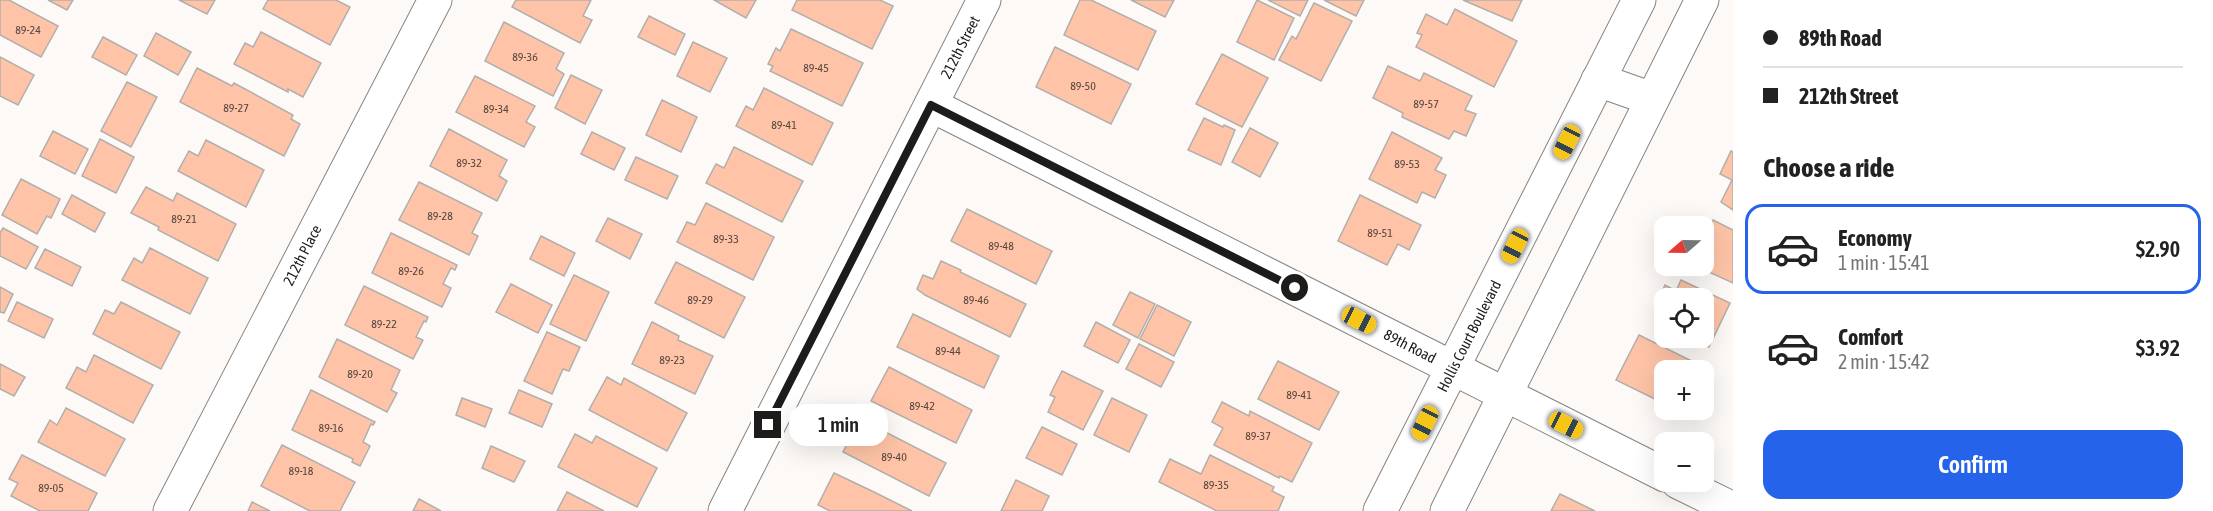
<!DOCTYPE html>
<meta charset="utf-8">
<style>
:root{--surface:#fff;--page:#f6f6f6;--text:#222;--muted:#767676;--line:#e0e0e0;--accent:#2563eb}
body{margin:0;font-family:"Asap Condensed",sans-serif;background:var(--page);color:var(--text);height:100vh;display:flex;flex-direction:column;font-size:22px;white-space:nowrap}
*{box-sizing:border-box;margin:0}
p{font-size:20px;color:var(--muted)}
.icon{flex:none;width:33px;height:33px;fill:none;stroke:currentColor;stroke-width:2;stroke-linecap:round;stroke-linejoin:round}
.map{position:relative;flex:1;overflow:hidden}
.sheet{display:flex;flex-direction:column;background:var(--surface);width:480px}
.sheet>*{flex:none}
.banner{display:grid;align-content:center;height:132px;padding:0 30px;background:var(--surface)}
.needle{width:39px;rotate:250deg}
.controls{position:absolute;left:1654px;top:216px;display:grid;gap:12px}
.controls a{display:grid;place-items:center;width:60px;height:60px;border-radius:12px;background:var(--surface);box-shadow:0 6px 24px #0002;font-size:30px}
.end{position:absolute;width:27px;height:27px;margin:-14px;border:8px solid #1d1c1b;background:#fff;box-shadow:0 0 0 3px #fff}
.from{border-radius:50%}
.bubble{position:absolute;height:42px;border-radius:18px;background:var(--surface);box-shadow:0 6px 24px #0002;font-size:20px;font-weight:600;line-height:42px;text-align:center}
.car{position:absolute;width:18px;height:36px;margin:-18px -9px;border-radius:8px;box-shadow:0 0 4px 2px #0007;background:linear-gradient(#f5c518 24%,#345 0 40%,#f5c518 0 76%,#345 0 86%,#f5c518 0)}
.banner b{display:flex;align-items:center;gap:21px;height:57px;font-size:22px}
.banner b+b{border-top:2px solid var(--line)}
.banner i{width:15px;height:15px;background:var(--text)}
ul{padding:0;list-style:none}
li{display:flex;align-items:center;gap:18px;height:90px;margin:0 12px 9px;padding:0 18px;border:3px solid transparent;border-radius:18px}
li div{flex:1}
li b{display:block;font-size:22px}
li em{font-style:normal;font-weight:600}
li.current{border-color:var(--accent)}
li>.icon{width:54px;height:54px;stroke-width:1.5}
h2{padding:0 30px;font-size:27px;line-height:72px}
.button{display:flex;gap:12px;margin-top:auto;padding:12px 30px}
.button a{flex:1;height:69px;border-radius:18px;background:var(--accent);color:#fff;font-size:24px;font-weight:600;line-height:69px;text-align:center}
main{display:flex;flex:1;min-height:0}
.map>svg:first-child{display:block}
.building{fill:#ffc4a7;stroke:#b2aeac;stroke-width:1.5}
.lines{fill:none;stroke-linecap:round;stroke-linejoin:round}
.minor-casing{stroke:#878482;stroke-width:35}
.major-casing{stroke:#878482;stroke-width:35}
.minor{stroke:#fff;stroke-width:33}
.major{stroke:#fff;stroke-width:33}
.route{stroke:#1d1c1b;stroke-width:8}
.labels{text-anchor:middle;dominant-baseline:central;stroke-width:4.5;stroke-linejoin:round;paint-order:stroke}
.number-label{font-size:12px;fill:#56463e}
.street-label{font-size:15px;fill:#1d1c1b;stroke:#fff}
</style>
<main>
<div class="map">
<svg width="1733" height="511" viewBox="0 0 1733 511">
<rect width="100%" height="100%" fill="#fdf9f7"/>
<g class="building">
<polygon points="0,0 9,0 58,26 41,57 0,35"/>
<polygon points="48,0 73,0 67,10"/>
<polygon points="179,0 215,0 207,14"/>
<polygon points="268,0 336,0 350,7 330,45 263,9"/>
<polygon points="516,0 591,0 583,16 592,20 580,43 512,7"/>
<polygon points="714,0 756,0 746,18"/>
<polygon points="797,0 880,0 893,6 872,49 792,10"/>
<polygon points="1080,0 1091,0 1156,31 1138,70 1064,35"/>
<polygon points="1131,0 1174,0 1165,17"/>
<polygon points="1257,0 1294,18 1274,60 1237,42"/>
<polygon points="1268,0 1308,0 1300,16"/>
<polygon points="1324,0 1364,0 1356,16"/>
<polygon points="1463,0 1522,0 1512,21"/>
<polygon points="1314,3 1352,21 1321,81 1279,60 1292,36 1296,39"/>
<polygon points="1455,9 1517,41 1494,87 1416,47 1422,35 1417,33 1426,14 1447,25"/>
<polygon points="649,16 685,34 675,55 638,37"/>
<polygon points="504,22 564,53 556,69 564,74 553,96 485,61"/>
<polygon points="791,29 863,63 842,106 770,71 773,66 768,64 776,48 780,51"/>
<polygon points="261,32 321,63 303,97 288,89 288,92 234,64 245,43 253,47"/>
<polygon points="156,33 191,52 178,75 144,56"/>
<polygon points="103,37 137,55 126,75 92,57"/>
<polygon points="693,42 727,58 710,92 677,76"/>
<polygon points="1055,47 1131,84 1111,124 1036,87"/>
<polygon points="1222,54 1268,78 1242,127 1196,104"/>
<polygon points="0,57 34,75 18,105 0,96"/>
<polygon points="1388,66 1420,81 1424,73 1472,96 1465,110 1476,114 1466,136 1454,131 1449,139 1402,117 1403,113 1373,98"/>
<polygon points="197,68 232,86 234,83 293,115 291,119 300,124 284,156 180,102"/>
<polygon points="571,75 602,90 585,124 555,108"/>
<polygon points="475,76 535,106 526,122 535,127 524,147 456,112"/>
<polygon points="127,82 157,97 131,147 101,131"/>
<polygon points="764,88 833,123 812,165 736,126 746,106 753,110"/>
<polygon points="662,100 697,117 681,152 646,135"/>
<polygon points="1204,118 1223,127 1224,125 1235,130 1221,165 1188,150"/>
<polygon points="1250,128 1278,143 1260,177 1232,162"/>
<polygon points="449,129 507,160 499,176 507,181 497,201 430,166"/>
<polygon points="53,131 88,149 75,174 40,156"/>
<polygon points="592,132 625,148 614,170 581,154"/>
<polygon points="1392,132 1442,158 1435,170 1446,175 1435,198 1422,192 1417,203 1369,179"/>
<polygon points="100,139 134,157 116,193 82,176"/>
<polygon points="206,140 264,170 246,207 178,171 189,151 198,156"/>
<polygon points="734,147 803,181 782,222 706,183 716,164 724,168"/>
<polygon points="1731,151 1733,152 1733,210 1721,202 1732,180 1720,174"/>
<polygon points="636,157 678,176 667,199 625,180"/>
<polygon points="21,179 60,199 51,218 47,216 37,234 2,215"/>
<polygon points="419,182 482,213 472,233 478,236 469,255 399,220"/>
<polygon points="146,187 173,201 177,193 236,224 218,261 158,230 159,227 131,213"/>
<polygon points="72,195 105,213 95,232 62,214"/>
<polygon points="1360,195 1421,225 1409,250 1398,244 1387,265 1338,241"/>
<polygon points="706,203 774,237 753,280 677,242 687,222 695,225"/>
<polygon points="967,209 1052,251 1036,284 951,241"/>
<polygon points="608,218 642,234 630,259 596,241"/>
<polygon points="1713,220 1733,230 1733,283 1696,266 1704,266 1704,227 1709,229"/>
<polygon points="3,228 38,247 26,269 0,256 0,233"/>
<polygon points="391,233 457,265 455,270 451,268 443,284 451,288 442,307 372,273"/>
<polygon points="541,236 575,253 564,276 530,259"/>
<polygon points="150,248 208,278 190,314 122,280 134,258 142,263"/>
<polygon points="45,249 81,267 72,286 35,268"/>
<polygon points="941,261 961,270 960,272 1026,304 1010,337 925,295 917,289 923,275 933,279"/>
<polygon points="676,262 745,297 724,338 655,303"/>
<polygon points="574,275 609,292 586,341 550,324"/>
<polygon points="1681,280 1730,303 1709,347 1689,338 1704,338 1704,298 1665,298 1665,313 1655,308 1665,285 1676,291"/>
<polygon points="511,284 552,305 538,333 496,312"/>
<polygon points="364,286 428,317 426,322 424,321 416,337 423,340 413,359 345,325"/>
<polygon points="0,287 13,294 4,313 0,312"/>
<polygon points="1130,292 1155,304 1138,338 1113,325"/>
<polygon points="17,302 53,319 44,338 8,321"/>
<polygon points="121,302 180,332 161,369 93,334 105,310 114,314"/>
<polygon points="1157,305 1191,322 1174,356 1140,339"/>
<polygon points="913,314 999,356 984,388 897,347"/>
<polygon points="652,322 679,336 678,340 713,356 695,394 632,364"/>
<polygon points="1096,322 1130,340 1118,363 1084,346"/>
<polygon points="547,332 580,347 569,371 563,369 552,394 524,381"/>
<polygon points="1639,335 1702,366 1700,370 1665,370 1665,404 1616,380"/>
<polygon points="337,339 400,370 391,390 397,393 387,412 319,377"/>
<polygon points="1139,344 1174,362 1161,387 1126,369"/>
<polygon points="94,355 153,385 133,423 66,388 77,367 86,372"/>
<polygon points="1278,361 1339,392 1319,430 1258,399"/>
<polygon points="0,364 25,377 14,396 0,389"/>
<polygon points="889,367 972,410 956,443 871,401"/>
<polygon points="1062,371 1103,391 1083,430 1048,412 1055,397 1050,395"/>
<polygon points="607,377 621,385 624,378 687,413 667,451 589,410"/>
<polygon points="311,390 375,422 373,425 371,424 363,442 370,446 360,466 352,462 353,459 292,430"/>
<polygon points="519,390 552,404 542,427 509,413"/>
<polygon points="462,398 492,409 485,427 456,415"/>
<polygon points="1112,398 1147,415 1129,452 1094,435"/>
<polygon points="1222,402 1249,416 1250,411 1312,443 1292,482 1280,476 1279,478 1214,445 1223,428 1212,422"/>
<polygon points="66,408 125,439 105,476 38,442 50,420 57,425"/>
<polygon points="860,419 946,463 929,496 843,452"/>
<polygon points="1042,427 1077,444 1062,475 1026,458"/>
<polygon points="575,434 592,443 596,436 657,468 637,507 558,467"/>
<polygon points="282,445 355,482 340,511 310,511 261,486"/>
<polygon points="491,446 525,461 514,482 482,468"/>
<polygon points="22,455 97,493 88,511 40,511 11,496 18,483 9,479"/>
<polygon points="1210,455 1274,487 1272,491 1284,497 1278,511 1217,511 1159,482 1170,459 1201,474"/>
<polygon points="834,473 874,492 912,511 830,511 818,505"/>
<polygon points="1016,480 1049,496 1042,511 1001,511"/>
<polygon points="567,492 604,511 557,511"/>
<polygon points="1560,494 1595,511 1551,511"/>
<polygon points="419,499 441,511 413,511"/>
<polygon points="252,502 270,511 248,511"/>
</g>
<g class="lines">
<defs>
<g id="minor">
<polyline points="931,105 1665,475"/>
<polyline points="1678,482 1733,509"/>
<polyline points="170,511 435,0"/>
</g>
<g id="major">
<polyline points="1598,80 1652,99"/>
<polyline points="725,511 984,0"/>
<polyline points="1380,511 1639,0"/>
<polyline points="1447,511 1702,0"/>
</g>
</defs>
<use href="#minor" class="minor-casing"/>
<use href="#major" class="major-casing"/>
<use href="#minor" class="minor"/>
<use href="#major" class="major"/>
</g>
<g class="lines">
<polyline class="route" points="768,425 931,105 1295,288"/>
</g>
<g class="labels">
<g class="number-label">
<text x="28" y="30">89-24</text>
<text x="525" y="57">89-36</text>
<text x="816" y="68">89-45</text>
<text x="1083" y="86">89-50</text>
<text x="1426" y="104">89-57</text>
<text x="236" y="108">89-27</text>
<text x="496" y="109">89-34</text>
<text x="784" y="125">89-41</text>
<text x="469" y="163">89-32</text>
<text x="1407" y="164">89-53</text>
<text x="440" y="216">89-28</text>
<text x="184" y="219">89-21</text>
<text x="1380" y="233">89-51</text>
<text x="726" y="239">89-33</text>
<text x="1001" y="246">89-48</text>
<text x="411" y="271">89-26</text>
<text x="700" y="300">89-29</text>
<text x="976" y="300">89-46</text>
<text x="384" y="324">89-22</text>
<text x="948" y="351">89-44</text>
<text x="672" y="360">89-23</text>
<text x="360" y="374">89-20</text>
<text x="1299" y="395">89-41</text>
<text x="922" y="406">89-42</text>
<text x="331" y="428">89-16</text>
<text x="1258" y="436">89-37</text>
<text x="894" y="457">89-40</text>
<text x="301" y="471">89-18</text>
<text x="1216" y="485">89-35</text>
<text x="51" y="488">89-05</text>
</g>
<g class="street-label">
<text transform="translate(960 47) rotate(-63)">212th Street</text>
<text transform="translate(302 255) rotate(-63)">212th Place</text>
<text transform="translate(1469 336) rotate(-63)">Hollis Court Boulevard</text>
<text transform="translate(1410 346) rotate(27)">89th Road</text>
</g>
</g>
</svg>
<div class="controls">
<a><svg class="needle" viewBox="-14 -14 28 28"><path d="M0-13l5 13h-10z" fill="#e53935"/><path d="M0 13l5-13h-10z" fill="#767676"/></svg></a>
<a><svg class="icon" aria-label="locate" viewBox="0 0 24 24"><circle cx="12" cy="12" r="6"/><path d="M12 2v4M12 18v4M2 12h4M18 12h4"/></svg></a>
<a>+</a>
<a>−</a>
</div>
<i class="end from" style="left:1295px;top:288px"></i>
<i class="end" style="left:768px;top:425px"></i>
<div class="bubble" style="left:789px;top:404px;width:99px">1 min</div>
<i class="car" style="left:1567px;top:142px;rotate:207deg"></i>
<i class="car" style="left:1515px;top:246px;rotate:207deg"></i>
<i class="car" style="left:1359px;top:320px;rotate:117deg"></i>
<i class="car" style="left:1425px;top:423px;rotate:207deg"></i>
<i class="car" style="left:1566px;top:425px;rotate:117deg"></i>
</div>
<section class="sheet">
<div class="banner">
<b><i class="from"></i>89th Road</b>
<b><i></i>212th Street</b>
</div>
<h2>Choose a ride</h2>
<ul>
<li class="current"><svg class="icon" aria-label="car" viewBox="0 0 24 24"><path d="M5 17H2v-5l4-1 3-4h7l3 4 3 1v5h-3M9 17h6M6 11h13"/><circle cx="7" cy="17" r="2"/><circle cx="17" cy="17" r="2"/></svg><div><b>Economy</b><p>1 min · 15:41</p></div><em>$2.90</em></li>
<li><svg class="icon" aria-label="car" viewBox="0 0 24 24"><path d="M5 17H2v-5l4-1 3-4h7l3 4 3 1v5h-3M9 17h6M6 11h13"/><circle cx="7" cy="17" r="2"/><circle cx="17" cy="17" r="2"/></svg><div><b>Comfort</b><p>2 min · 15:42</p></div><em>$3.92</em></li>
</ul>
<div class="button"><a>Confirm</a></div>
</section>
</main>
